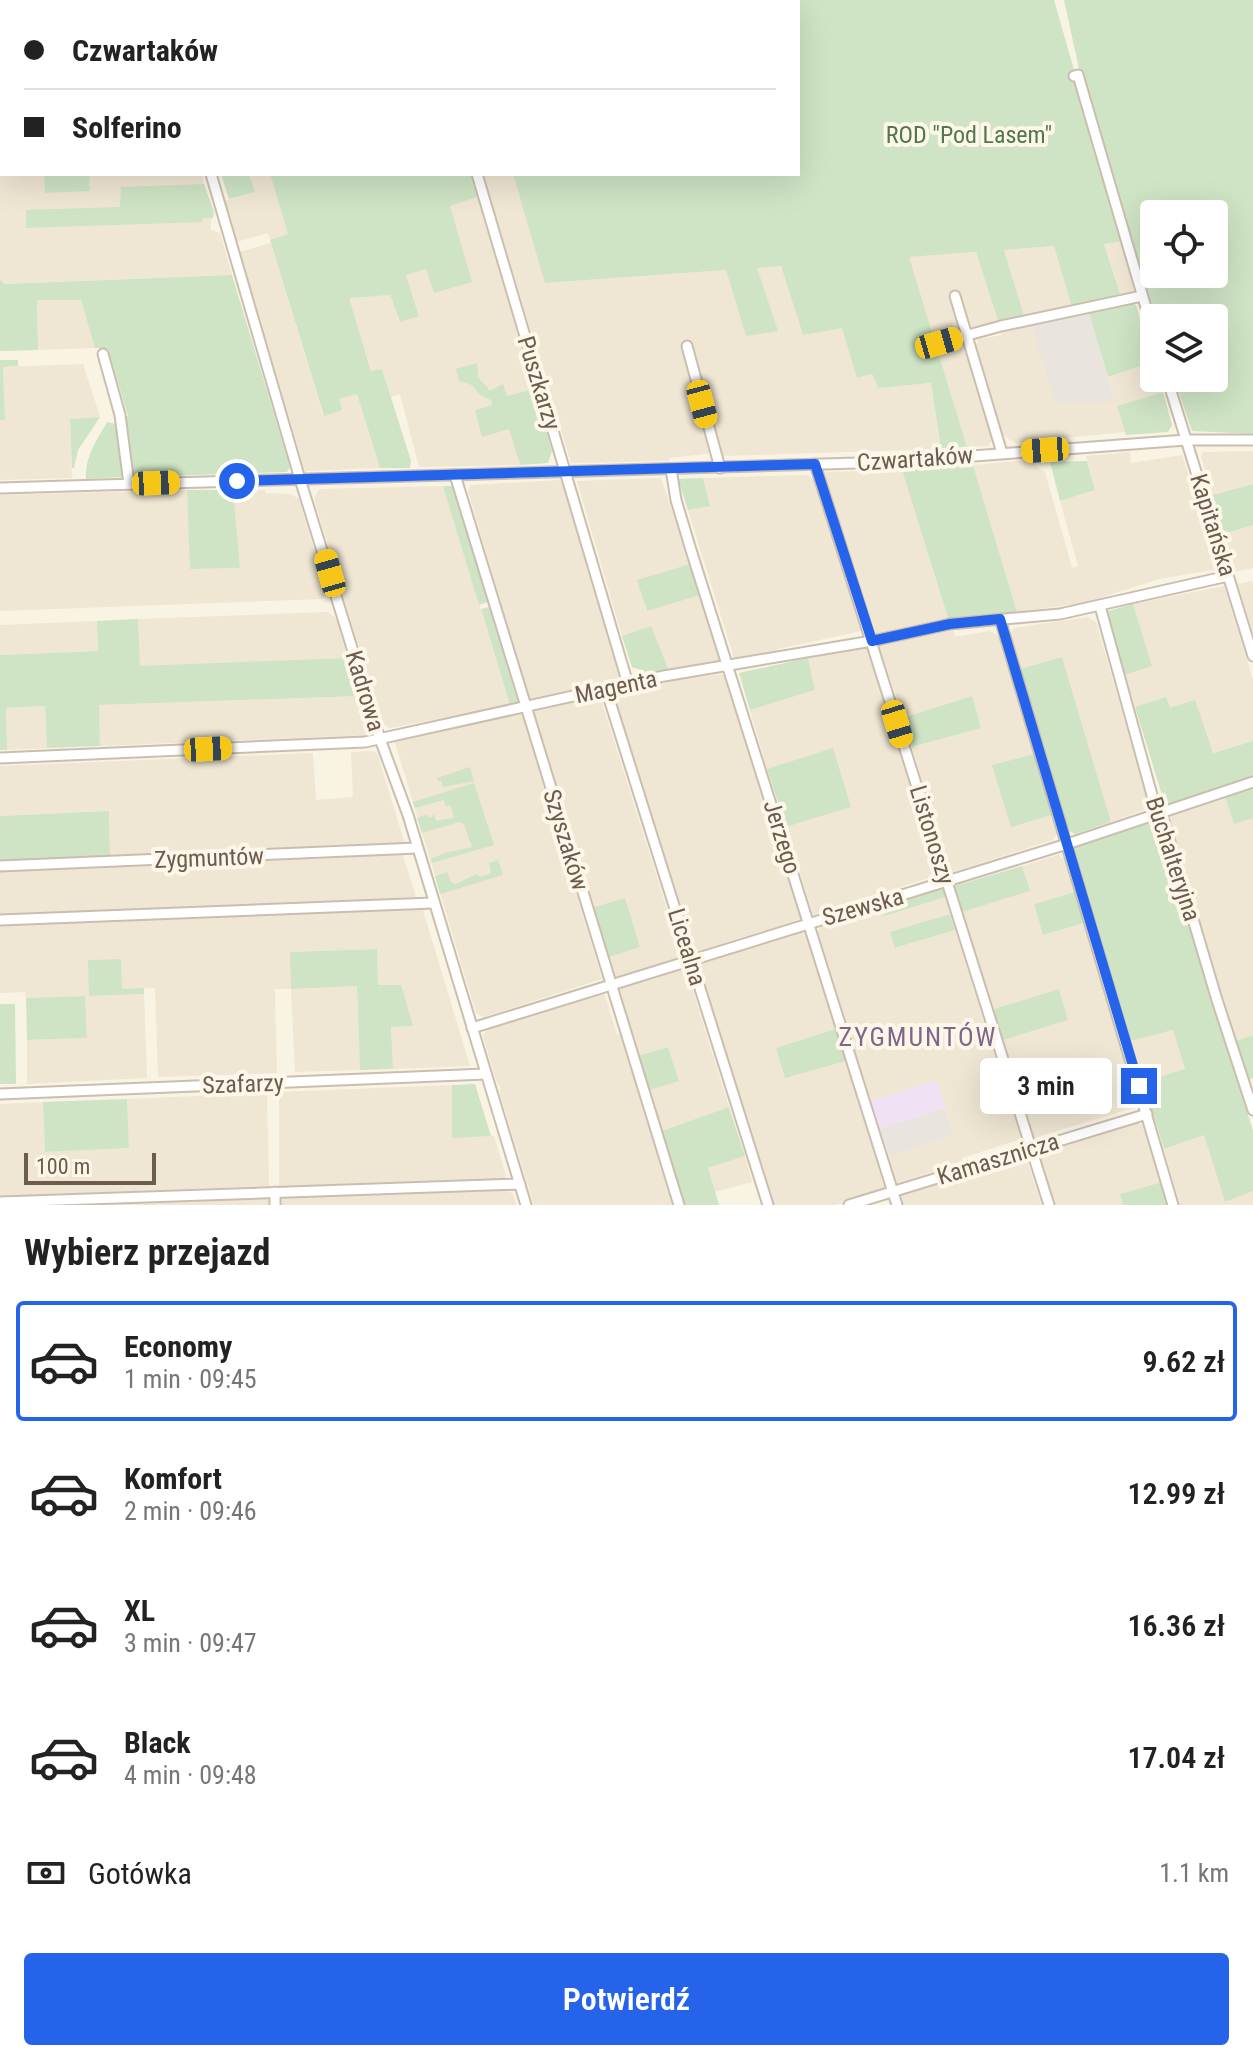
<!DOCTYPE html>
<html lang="pl">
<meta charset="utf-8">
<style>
:root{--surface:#fff;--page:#f2f2f2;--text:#222;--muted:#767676;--line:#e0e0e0;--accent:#2563eb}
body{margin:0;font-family:"Roboto Condensed",sans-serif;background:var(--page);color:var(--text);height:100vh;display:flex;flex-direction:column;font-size:30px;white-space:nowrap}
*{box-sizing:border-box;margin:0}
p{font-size:26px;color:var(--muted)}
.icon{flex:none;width:44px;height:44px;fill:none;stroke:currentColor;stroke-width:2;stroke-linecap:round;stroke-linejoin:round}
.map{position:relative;height:1205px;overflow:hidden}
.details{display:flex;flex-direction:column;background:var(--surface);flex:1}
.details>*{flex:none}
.guide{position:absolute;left:0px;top:0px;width:800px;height:176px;box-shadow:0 8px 32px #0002;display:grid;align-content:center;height:176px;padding:0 24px;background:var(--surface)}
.fabs{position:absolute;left:1140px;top:200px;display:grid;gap:16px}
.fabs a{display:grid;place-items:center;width:88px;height:88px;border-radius:8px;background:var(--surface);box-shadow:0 8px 32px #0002;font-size:40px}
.scale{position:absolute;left:24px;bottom:20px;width:132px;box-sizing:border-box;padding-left:8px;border:4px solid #6d5c4d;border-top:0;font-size:22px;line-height:28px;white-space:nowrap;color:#6d5c4d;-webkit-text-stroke:6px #fcf7e9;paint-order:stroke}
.end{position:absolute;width:36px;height:36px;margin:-18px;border:10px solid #2563eb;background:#fff;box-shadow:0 0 0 4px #fff}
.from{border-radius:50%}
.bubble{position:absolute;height:56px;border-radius:8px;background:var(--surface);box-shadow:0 8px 32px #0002;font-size:26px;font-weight:600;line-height:56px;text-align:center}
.car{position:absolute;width:24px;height:48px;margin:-24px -12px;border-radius:10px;box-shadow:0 0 6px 2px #0007;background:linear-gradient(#f5c518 24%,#345 0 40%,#f5c518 0 76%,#345 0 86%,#f5c518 0)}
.guide b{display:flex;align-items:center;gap:28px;height:76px;font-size:30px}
.guide b+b{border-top:2px solid var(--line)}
.guide i{width:20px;height:20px;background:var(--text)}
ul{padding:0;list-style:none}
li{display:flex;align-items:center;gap:24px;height:120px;margin:0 16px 12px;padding:0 8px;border:4px solid transparent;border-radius:8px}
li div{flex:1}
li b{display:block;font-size:30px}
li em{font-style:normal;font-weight:600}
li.selected{border-color:var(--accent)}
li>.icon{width:72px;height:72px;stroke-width:1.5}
h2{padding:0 24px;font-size:36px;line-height:96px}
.pay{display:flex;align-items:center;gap:20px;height:88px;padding:0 24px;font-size:30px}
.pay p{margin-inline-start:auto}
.button{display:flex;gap:16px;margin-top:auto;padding:16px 24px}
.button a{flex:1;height:92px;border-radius:8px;background:var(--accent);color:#fff;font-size:32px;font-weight:600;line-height:92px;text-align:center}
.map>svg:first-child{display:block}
.residential{fill:#efe6d3}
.industrial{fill:#e9e4de}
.education{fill:#f0e1f5}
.green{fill:#cee4c4;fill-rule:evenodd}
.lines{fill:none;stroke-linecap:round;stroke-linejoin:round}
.minor-casing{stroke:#cabeaf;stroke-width:13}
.minor{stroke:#fff;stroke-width:9}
.route{stroke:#2563eb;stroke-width:10}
.labels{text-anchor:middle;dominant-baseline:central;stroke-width:8;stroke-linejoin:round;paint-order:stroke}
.park-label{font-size:24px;fill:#52784a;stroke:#fcf7e9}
.street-label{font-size:24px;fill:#6d5c4d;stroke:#fcf7e9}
.neighbourhood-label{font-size:26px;letter-spacing:2px;fill:#82658a;stroke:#fcf7e9}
</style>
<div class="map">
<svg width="1253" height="1205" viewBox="0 0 1253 1205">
<rect width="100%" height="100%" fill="#f9f3e4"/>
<g class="residential">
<polygon points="0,70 2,70 2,174 203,174 203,183 214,212 211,221 211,230 220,233 232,275 0,284"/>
<polygon points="249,174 270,174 288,234 270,240 268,233 236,242 224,201 254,192"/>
<polygon points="483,174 513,174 546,283 726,270 746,335 757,268 781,266 803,335 842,327 857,378 872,374 878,388 931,383 941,449 722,456 721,452 669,458 669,461 571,463"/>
<polygon points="477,197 534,389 507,396 508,400 475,410 510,429 520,465 419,467 400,394 391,397 382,369 372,372 348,297 390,295 399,321 419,315 406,275 426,269 449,206"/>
<polygon points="1123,241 1139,293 1121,297 1104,243"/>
<polygon points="271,243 323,415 339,399 357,394 380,468 305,471 239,252"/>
<polygon points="1054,246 1072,308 1025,319 1004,250"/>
<polygon points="976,252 999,324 976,329 968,324 959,291 947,294 952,301 960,326 956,334 933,336 908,257"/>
<polygon points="37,300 81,300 95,348 38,350"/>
<polygon points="1031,322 1094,401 1115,401 1108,377 1153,362 1154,378 1158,378 1163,392 1117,406 1125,432 1015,443 1003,435 975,347 979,339 1002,335 1001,330"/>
<polygon points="959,344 967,348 995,435 988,446 967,447 937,349"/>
<polygon points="83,364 100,417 70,419 72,478 0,480 0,420 5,419 3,367"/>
<polygon points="1253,451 1253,484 1212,495 1201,456 1203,452"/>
<polygon points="1130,452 1131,463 1182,455 1219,569 1159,579 1088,602 1017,612 973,465 1028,460 1045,472 1072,568 1078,566 1060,501 1095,490 1086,456"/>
<polygon points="902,470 949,621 876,635 826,480 826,472"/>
<polygon points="808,475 816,483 861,631 778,649 778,655 760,658 758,653 734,658 688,510 710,505 703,478"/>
<polygon points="661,478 690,564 638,580 646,610 700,595 720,662 669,671 651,627 622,636 577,481"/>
<polygon points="559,480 562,482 622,681 530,701 468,491 471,485"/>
<polygon points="443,486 510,705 390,728 382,723 314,499 319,489"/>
<polygon points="187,490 191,569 239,568 233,490 265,490 265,493 290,494 299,499 327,593 323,599 0,611 0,495"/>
<polygon points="1253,525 1253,568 1234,572 1223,534"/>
<polygon points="1253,581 1253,633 1238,584"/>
<polygon points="1224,586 1253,680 1253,741 1212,753 1169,708 1166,697 1135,707 1125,675 1152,666 1133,604"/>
<polygon points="328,612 336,619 348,658 139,667 138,619"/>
<polygon points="1088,617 1096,622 1148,802 1144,810 1111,822 1062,657 1020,669 1010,634 1014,628"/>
<polygon points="97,621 98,651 0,655 0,625"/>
<polygon points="953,630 955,637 990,631 999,636 1034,754 993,765 1011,826 1052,815 1058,832 1053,840 949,873 912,747 981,728 972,697 904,718 878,644"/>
<polygon points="866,647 938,875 813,915 786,827 850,807 833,749 767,769 750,710 815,690 808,658"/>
<polygon points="722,674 724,675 801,919 699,951 693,948 613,692 655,683"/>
<polygon points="360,696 371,731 368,735 100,746 99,705"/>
<polygon points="600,696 682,957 616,977 612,974 607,958 640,947 632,921 592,908 533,710"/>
<polygon points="45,706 47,748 7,750 6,708"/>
<polygon points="521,712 602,979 484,1017 476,1013 394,739"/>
<polygon points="373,751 378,755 390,795 404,841 402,845 110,857 109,811 0,816 0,766 313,753 316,800 353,797 351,752"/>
<polygon points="1225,796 1234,824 1253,818 1253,1035 1236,1041 1166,814"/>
<polygon points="400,854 403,855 416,897 419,897 470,1066 393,1069 391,1027 412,1026 378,985 377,949 290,952 292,989 357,986 360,1070 295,1072 291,989 275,989 277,1073 158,1077 155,988 122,989 121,959 88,960 90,996 144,994 147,1078 27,1084 27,1040 87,1038 85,996 26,998 25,992 0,993 0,871"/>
<polygon points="1058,855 1065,859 1075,892 1034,904 1041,928 1043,935 1084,923 1137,1100 1133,1108 1034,1138 1003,1040 1068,1020 1059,989 994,1009 962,912 1029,891 1022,866"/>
<polygon points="945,897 950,914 891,933 896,948 955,930 1021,1139 962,1158 963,1162 897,1183 889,1156 954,1136 944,1104 936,1081 871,1101 818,932 820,927 882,907 886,916"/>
<polygon points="804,929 835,1029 776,1048 785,1077 846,1061 885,1189 836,1205 774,1205 698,962"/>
<polygon points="685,965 729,1107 662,1131 649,1090 679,1080 668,1047 638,1056 617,990 620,985"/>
<polygon points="598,995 605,995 617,1035 620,1034 672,1205 534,1205 499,1091 501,1088 496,1080 483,1036 488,1028"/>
<polygon points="1173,1030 1185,1070 1143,1082 1131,1041"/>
<polygon points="452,1085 452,1137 494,1136 506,1176 504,1181 279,1187 279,1092"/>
<polygon points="267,1093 269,1186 0,1196 0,1104 43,1102 45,1152 129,1148 127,1099"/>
<polygon points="1136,1122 1145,1126 1162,1182 1120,1194 1123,1205 1055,1205 1038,1152"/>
<polygon points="1204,1135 1225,1202 1253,1191 1253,1205 1180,1205 1164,1149"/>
<polygon points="745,1156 752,1182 715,1192 708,1168"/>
<polygon points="1026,1156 1041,1205 904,1205 901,1195"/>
<polygon points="507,1190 513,1194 516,1205 280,1205 280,1197"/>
<polygon points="269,1199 269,1205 69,1205 186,1201"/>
</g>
<g class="industrial">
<polygon points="1088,310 1115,401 1056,404 1031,322"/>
<polygon points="945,1108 954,1136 889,1156 880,1128"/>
</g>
<polygon class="education" points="937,1080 945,1108 880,1128 871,1101"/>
<g class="green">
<polygon points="164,0 387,0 387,2 165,2"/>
<polygon points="431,0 1054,0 1123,241 1104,244 1121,297 1072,308 1054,246 1004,250 1025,319 999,324 976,252 909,257 967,447 941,449 931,383 878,388 872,374 857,378 842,328 803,335 781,266 757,268 778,331 746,336 726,270 545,283 513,174 798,174 798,2"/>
<path d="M 1064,0 L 1253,0 L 1253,434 L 1192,431 L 1174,378 L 1214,378 L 1214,318 L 1154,318 L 1154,321 L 1080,73 ZM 1154,214 L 1214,214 L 1214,274 L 1154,274 Z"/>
<polygon points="89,174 90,191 45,193 44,175"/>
<polygon points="221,174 249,174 255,192 229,199"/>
<polygon points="270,174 471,174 477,197 450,206 472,282 434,293 426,269 406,275 419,316 400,322 390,295 349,298 371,371 382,369 411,461 410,468 380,468 357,394 339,399 342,410 324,416 271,243 270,240 288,234"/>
<polygon points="204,184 214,212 213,218 203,218 202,222 26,228 26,210 120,207 121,187"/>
<polygon points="232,275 290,467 287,472 132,477 122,417 128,416 108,349 95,348 81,300 37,300 38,350 0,351 0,280 5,284"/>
<polygon points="1129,302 1136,305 1153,362 1108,377 1088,310"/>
<polygon points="0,360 18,360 18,366 3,367 5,420 0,420"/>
<polygon points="477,363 478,377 490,391 503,384 507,396 534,389 552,451 548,463 520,465 509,429 482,437 475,410 492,405 491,400 479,394 472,385 459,381 456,369"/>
<polygon points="1163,392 1172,425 1168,432 1126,435 1117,406"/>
<polygon points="100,417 78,450 74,468 72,468 70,419"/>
<path d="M 107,422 L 115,424 L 124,477 L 86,479 C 85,456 96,442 107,422 Z"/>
<polygon points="1087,461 1095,490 1060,501 1050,462"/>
<polygon points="973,465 1017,612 949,621 902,470"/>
<polygon points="703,478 710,506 688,510 678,479"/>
<polygon points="1253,484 1253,525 1223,534 1212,495"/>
<polygon points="443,486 452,486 488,602 479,605"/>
<polygon points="187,490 233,490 240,568 190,569"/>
<polygon points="690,564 700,595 647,611 637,580"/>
<polygon points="1133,604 1152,666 1125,675 1105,612"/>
<polygon points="489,607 518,703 510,705 481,609"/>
<polygon points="138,619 140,666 348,658 360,696 99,705 100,746 47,748 45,706 6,708 7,750 0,750 0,655 98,651 97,621"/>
<polygon points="651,626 669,671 652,674 632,667 622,636"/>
<polygon points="1062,657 1111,822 1075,834 1068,830 1020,669"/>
<polygon points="808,658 815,690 750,710 739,673"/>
<polygon points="972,696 981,728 912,747 903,718"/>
<polygon points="1166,697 1170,708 1195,700 1213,753 1253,741 1253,777 1165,805 1135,707"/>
<polygon points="833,748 851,807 786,827 767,769"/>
<polygon points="1034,754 1052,815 1011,827 992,765"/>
<polygon points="470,767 474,781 443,787 441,781 438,781 437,778"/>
<polygon points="474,783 494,845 432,863 431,859 445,853 472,847 464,824 459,822 422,833 417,818 426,815 431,818 434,814 436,821 452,818 448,822 454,817 450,805 446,806 444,800 415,808 413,802"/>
<polygon points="1253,788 1253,818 1234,824 1225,796"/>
<polygon points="109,811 110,857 0,861 0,816"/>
<polygon points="1155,817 1253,1131 1253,1191 1225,1202 1204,1135 1164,1149 1143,1082 1185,1069 1173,1030 1131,1041 1075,856 1074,846"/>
<polygon points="498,860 503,875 440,894 435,876 447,872 451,882 456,884 477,874 481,877 491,873 489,863"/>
<polygon points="1022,866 1030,891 962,912 954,886"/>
<polygon points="939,888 943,890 945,897 885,916 881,905"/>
<polygon points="1075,892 1084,923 1043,935 1034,904"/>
<polygon points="625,898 640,947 607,958 592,908"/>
<polygon points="950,914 955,930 895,948 890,932"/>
<polygon points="377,949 378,985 401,985 413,1026 391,1027 393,1069 360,1070 357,986 291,989 290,952"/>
<polygon points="121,959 122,989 144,988 144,994 89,996 88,960"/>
<polygon points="1059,989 1068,1020 1003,1040 994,1009"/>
<polygon points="85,996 87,1038 27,1040 26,998"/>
<polygon points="0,1004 15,1004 16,1084 0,1084"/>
<polygon points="835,1029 846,1061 785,1078 776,1048"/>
<polygon points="1253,1035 1253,1078 1247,1080 1236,1041"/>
<polygon points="668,1047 679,1081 649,1090 638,1056"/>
<polygon points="475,1084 491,1136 452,1138 452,1085"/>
<polygon points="127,1099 129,1148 45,1152 43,1102"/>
<polygon points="729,1107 745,1156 708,1168 719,1205 684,1205 662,1131"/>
<polygon points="1162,1182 1168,1205 1123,1205 1120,1194"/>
</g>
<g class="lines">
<defs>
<g id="minor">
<polyline points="163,0 164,2"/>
<polyline points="423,0 424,2"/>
<polyline points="0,65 2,65"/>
<polyline points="1074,76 1078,75 1154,335"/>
<polyline points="211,174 300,479 380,739 408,815 526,1205"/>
<polyline points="477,174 628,684"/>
<polyline points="955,296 1002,453"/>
<polyline points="939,343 1001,326 1142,296"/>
<polyline points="687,346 720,468"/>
<polyline points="103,354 120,415 129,484"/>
<polyline points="1167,378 1253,656"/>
<polyline points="815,464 1049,1205"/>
<polyline points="671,469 676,500 691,550 897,1205"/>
<polyline points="455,475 679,1205"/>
<polyline points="0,488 893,462 1186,440 1253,440"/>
<polyline points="1100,606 1155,806 1163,818 1217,1000 1253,1110"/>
<polyline points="1000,619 1173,1205"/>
<polyline points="606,689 768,1205"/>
<polyline points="0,758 365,742 664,676 872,641 950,624 1060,614 1228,576"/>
<polyline points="0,866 417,848"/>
<polyline points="0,920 433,903"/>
<polyline points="472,1028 1067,844 1253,782"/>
<polyline points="0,1094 486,1074"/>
<polyline points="275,1192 275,1205"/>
<polyline points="0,1202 520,1184"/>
<polyline points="849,1205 1147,1114"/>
</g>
</defs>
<use href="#minor" class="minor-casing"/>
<use href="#minor" class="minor"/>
</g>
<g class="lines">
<polyline class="route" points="237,481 815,464 872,641 950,624 1000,619 1139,1086"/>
</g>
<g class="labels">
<g class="park-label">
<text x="969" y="135">ROD "Pod Lasem"</text>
</g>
<g class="street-label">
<text transform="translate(539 383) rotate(73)">Puszkarzy</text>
<text transform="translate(915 459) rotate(-4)">Czwartaków</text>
<text transform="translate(1213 525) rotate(73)">Kapitańska</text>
<text transform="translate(616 687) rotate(-12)">Magenta</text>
<text transform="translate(365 691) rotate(73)">Kadrowa</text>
<text transform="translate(932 835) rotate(73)">Listonoszy</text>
<text transform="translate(782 837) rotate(73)">Jerzego</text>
<text transform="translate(566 840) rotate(73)">Szyszaków</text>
<text transform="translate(209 858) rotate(-2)">Zygmuntów</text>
<text transform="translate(1173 859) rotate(72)">Buchalteryjna</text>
<text transform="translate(863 907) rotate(-16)">Szewska</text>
<text transform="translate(687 947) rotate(73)">Licealna</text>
<text transform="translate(243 1084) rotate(-2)">Szafarzy</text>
<text transform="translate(998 1159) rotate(-17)">Kamasznicza</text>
</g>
<g class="neighbourhood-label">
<text x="918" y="1037">ZYGMUNTÓW</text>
</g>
</g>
</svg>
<div class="fabs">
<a><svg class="icon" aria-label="locate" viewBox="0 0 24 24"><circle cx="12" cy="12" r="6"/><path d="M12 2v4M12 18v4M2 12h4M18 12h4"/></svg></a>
<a><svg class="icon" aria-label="layers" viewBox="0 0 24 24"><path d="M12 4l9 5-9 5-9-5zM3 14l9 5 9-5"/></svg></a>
</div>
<div class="scale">100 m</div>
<i class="end from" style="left:237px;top:481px"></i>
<i class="end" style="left:1139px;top:1086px"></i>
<div class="bubble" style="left:980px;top:1058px;width:132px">3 min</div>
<i class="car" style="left:939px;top:343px;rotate:74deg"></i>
<i class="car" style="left:702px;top:404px;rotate:165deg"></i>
<i class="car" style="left:1045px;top:450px;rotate:266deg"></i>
<i class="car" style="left:156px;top:483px;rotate:88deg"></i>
<i class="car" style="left:330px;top:573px;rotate:344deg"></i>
<i class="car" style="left:897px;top:724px;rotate:163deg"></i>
<i class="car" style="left:208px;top:749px;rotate:87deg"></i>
<div class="guide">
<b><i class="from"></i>Czwartaków</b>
<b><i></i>Solferino</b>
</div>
</div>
<section class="details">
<h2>Wybierz przejazd</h2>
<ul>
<li class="selected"><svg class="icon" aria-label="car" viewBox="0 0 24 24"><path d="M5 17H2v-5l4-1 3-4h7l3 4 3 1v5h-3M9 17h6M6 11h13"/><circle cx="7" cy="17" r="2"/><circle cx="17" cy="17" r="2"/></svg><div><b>Economy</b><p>1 min · 09:45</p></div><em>9.62 zł</em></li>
<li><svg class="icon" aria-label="car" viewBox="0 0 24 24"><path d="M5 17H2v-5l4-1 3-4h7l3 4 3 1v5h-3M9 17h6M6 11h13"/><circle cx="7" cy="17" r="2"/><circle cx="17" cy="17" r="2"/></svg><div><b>Komfort</b><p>2 min · 09:46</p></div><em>12.99 zł</em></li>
<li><svg class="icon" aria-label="car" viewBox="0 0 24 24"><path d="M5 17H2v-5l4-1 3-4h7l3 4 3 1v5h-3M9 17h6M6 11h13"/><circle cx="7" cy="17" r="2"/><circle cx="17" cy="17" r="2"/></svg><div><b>XL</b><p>3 min · 09:47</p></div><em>16.36 zł</em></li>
<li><svg class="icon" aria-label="car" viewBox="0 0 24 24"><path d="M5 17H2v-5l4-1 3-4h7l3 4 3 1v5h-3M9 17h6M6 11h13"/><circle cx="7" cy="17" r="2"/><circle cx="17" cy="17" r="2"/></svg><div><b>Black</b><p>4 min · 09:48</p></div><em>17.04 zł</em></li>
</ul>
<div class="pay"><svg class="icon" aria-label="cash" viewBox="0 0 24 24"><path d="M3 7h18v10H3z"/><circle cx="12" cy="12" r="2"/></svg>Gotówka<p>1.1 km</p></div>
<div class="button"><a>Potwierdź</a></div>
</section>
